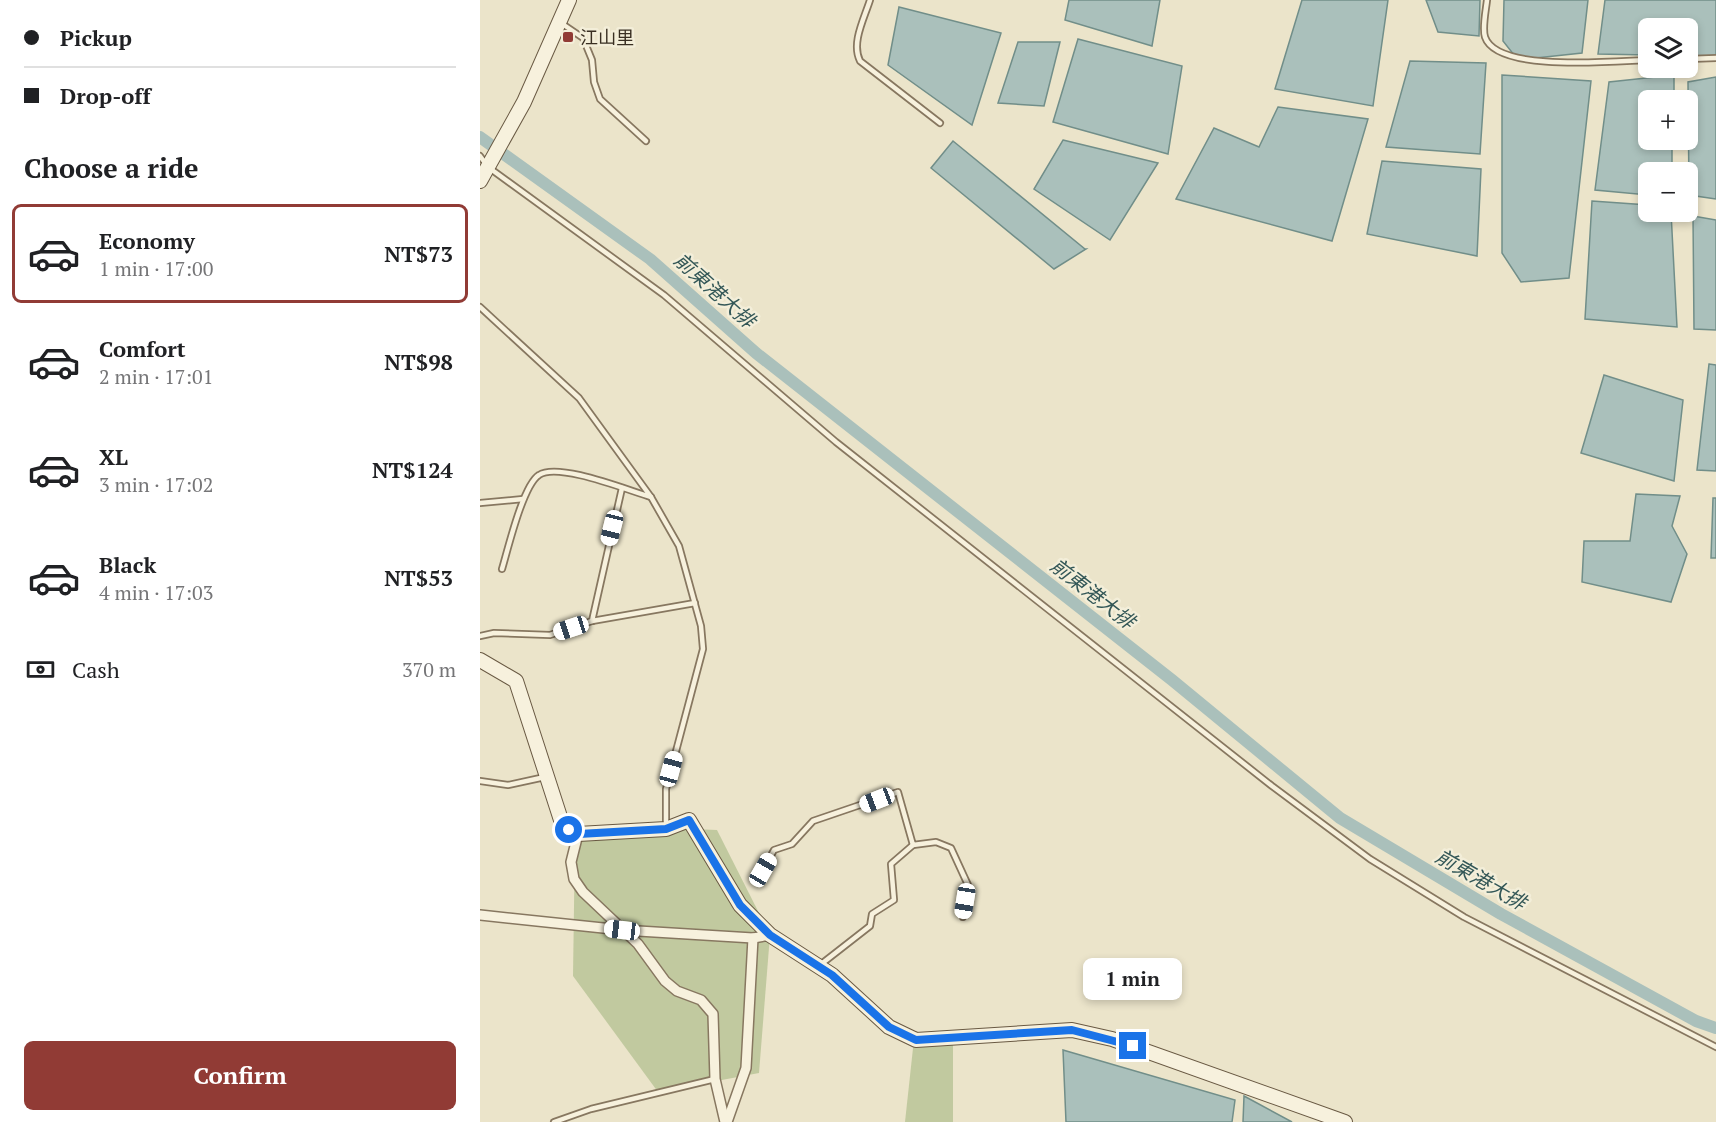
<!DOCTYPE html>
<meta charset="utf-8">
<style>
:root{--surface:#fff;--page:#f6f6f6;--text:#202124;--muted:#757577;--line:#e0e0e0;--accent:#913b35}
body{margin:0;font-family:"PT Serif","Noto Sans TC",serif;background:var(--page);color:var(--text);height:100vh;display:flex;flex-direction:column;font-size:22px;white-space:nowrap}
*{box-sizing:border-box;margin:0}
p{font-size:20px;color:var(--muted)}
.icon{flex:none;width:33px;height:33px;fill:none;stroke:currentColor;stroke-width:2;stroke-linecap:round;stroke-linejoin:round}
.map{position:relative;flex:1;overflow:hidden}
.drawer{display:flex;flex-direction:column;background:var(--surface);width:480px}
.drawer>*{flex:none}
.top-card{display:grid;align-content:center;height:132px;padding:0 24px;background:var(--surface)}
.buttons{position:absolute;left:1158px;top:18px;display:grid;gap:12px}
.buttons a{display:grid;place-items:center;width:60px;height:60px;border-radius:9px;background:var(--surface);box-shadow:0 3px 9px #0003;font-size:30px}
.end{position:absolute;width:27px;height:27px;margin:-14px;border:8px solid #1a73e8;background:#fff;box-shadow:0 0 0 3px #fff}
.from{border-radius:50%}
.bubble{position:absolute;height:42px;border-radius:9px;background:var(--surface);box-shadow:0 3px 9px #0003;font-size:20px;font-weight:700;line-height:42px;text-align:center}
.car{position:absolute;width:18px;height:36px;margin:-18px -9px;border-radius:8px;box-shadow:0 0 4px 2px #0007;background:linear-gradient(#fff 24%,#345 0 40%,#fff 0 76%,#345 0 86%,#fff 0)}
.top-card b{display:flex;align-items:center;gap:21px;height:57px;font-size:22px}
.top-card b+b{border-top:2px solid var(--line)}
.top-card i{width:15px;height:15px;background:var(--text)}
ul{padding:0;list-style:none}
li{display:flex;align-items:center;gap:18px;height:99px;margin:0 12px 9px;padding:0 12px;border:3px solid transparent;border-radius:9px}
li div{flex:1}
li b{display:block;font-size:22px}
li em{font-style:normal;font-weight:700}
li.active{border-color:var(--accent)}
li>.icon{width:54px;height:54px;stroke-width:1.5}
h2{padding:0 24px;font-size:27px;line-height:72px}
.pay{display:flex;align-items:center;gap:15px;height:66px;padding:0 24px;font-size:22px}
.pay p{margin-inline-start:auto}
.primary-button{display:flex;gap:12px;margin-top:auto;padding:12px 24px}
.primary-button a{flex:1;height:69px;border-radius:9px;background:var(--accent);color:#fff;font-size:24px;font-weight:700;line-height:69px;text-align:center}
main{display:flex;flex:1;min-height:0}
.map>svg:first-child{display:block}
.green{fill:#c1c99f}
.water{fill:#aac0bb;stroke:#718e89;stroke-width:1.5}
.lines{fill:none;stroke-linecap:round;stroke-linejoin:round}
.canal{stroke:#aac0bb;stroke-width:12}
.service-casing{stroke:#877760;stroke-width:8}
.minor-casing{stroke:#877760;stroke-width:12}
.secondary-casing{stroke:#695943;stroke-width:16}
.service{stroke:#f7f1dd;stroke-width:4.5}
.minor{stroke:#f7f1dd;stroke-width:9}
.secondary{stroke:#f7f1dd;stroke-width:14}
.route{stroke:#1a73e8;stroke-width:8}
.poi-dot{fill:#913b35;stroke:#f3eed9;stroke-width:2}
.labels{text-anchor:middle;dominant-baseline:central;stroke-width:5;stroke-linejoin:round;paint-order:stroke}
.poi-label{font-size:18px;fill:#392f22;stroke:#f3eed9;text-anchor:start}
.water-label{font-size:20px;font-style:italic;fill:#335757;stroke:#f3eed9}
</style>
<main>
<section class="drawer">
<div class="top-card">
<b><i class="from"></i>Pickup</b>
<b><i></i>Drop-off</b>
</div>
<h2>Choose a ride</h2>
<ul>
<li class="active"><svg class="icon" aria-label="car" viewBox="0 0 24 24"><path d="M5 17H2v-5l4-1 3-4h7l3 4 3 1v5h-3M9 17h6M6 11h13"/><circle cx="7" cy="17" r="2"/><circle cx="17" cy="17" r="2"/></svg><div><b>Economy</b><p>1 min · 17:00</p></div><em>NT$73</em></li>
<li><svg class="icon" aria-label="car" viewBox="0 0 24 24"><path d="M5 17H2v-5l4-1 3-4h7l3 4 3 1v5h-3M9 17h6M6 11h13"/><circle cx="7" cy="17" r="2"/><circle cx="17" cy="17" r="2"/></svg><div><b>Comfort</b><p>2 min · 17:01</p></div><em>NT$98</em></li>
<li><svg class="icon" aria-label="car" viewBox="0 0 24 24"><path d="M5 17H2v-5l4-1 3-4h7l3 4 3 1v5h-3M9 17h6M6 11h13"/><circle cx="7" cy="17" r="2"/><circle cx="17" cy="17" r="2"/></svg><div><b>XL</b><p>3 min · 17:02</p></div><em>NT$124</em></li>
<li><svg class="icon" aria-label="car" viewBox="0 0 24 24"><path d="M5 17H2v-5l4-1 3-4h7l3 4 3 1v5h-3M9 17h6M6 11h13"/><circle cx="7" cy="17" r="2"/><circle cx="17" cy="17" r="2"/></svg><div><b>Black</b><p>4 min · 17:03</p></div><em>NT$53</em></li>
</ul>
<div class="pay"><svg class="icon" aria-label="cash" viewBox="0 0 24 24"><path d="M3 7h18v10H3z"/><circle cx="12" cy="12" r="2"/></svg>Cash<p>370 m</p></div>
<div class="primary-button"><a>Confirm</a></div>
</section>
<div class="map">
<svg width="1236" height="1122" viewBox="0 0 1236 1122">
<rect width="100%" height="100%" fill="#ebe4ca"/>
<g class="green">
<polygon points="212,829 237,830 290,935 279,1073 178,1092 93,976 95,837"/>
<polygon points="434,1039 473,1044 473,1122 425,1122"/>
</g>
<g class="water">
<polygon points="589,0 680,0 672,46 585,20"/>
<polygon points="822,0 908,0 893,106 795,89"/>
<polygon points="946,0 1000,0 999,36 958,32"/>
<polygon points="1024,0 1108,0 1102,53 1038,60 1023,41"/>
<polygon points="1125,0 1236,0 1236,58 1208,57 1208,28 1168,28 1168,55 1118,54"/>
<polygon points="419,7 521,33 492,125 408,65"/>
<polygon points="598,39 702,66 688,154 573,122"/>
<polygon points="538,42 580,42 564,106 518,103"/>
<polygon points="930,61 1006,63 1000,154 906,147"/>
<polygon points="1022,75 1111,81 1089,278 1041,282 1022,253"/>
<polygon points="1194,75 1194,100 1168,100 1168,140 1192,140 1192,172 1168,172 1168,195 1115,190 1129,82"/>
<polygon points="1236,77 1236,199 1209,195 1208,82"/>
<polygon points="798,107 888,119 852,241 696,199 734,128 779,147"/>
<polygon points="583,140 678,163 630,240 554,189"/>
<polygon points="473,141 605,249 606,249 574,269 451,168"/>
<polygon points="902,161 1001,169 997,256 887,234"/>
<polygon points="1112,201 1168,205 1168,212 1191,212 1197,327 1105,319"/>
<polygon points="1213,216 1236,220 1236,330 1214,329"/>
<polygon points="1229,364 1236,365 1236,471 1217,470"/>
<polygon points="1124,375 1203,400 1194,481 1101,453"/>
<polygon points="1156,494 1200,496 1192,526 1207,554 1191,602 1102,582 1104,541 1150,541"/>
<polygon points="1233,498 1236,498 1236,558 1231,558"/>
<polygon points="583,1050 755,1100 752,1122 586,1122"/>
<polygon points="764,1096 812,1122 763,1122"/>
</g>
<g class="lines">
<polyline class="canal" points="0,137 170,259 276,353 692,680 860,818 1021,914 1216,1021 1236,1028"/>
<defs>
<g id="service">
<path d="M 390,0 C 384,19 371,43 380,61 L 460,123"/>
<path d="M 1007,0 C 1006,10 1002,28 1005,37 C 1017,73 1136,61 1168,60"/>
<polyline points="81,23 103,38 112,60 114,82 120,99 166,141"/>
<polyline points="1208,59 1236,58"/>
<polyline points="0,156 8,167 184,295 356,442 792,786 890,859 984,917 1236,1047"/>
<polyline points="0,307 99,398 171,497 199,546 221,626 223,649 186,789 186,826"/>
<polyline points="0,503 43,499"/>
<path d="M 22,569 C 28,549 43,485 59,475 C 78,462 147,490 171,497"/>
<polyline points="112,621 142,488"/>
<polyline points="0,636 14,633 70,635 112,621 215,603"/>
<polyline points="0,781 28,785 65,777"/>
<polyline points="283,870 294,850 312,844 333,821 418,792 433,845 456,842 471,848 488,885 483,917"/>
<polyline points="340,965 390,926 392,914 414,900 411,864 433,845"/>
<polyline points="74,1122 111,1109 235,1079"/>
</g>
<g id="minor">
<polyline points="98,834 91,862 94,879 103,892 158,944 185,981 197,991 221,1000 233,1014 235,1079 245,1122"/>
<polyline points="0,915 142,930 273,938 290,935"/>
<polyline points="247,1122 266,1068 273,938"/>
</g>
<g id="secondary">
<polyline points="0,181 44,102 89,0"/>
<polyline points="0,660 36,681 81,820 89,830 98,834 186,829 209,820 260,905 290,935 352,975 409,1027 436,1040 592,1030 632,1039 865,1122"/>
</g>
</defs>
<use href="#service" class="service-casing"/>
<use href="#minor" class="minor-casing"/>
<use href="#secondary" class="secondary-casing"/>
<use href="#service" class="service"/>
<use href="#minor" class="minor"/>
<use href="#secondary" class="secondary"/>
</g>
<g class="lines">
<polyline class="route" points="89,830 99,834 186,829 209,820 260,905 290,935 352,975 409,1027 436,1040 592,1030 653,1046"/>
</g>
<rect class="poi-dot" x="82" y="31" width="12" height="12" rx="3"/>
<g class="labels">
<g class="poi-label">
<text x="100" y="37">江山里</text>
</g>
<g class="water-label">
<text transform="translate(235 290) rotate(42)">前東港大排</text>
<text transform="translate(613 593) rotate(38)">前東港大排</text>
<text transform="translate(1001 879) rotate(30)">前東港大排</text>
</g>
</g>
</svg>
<div class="buttons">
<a><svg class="icon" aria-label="layers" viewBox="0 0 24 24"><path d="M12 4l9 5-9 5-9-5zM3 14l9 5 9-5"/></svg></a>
<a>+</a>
<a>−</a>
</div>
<i class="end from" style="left:89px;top:830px"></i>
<i class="end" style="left:653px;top:1046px"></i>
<div class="bubble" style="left:603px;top:958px;width:99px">1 min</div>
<i class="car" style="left:132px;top:528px;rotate:194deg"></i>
<i class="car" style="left:91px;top:628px;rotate:252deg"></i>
<i class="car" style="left:191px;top:769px;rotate:15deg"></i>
<i class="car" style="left:397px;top:800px;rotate:249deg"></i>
<i class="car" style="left:283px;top:870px;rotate:30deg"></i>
<i class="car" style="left:485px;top:901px;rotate:189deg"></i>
<i class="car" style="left:142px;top:930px;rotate:277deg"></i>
</div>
</main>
